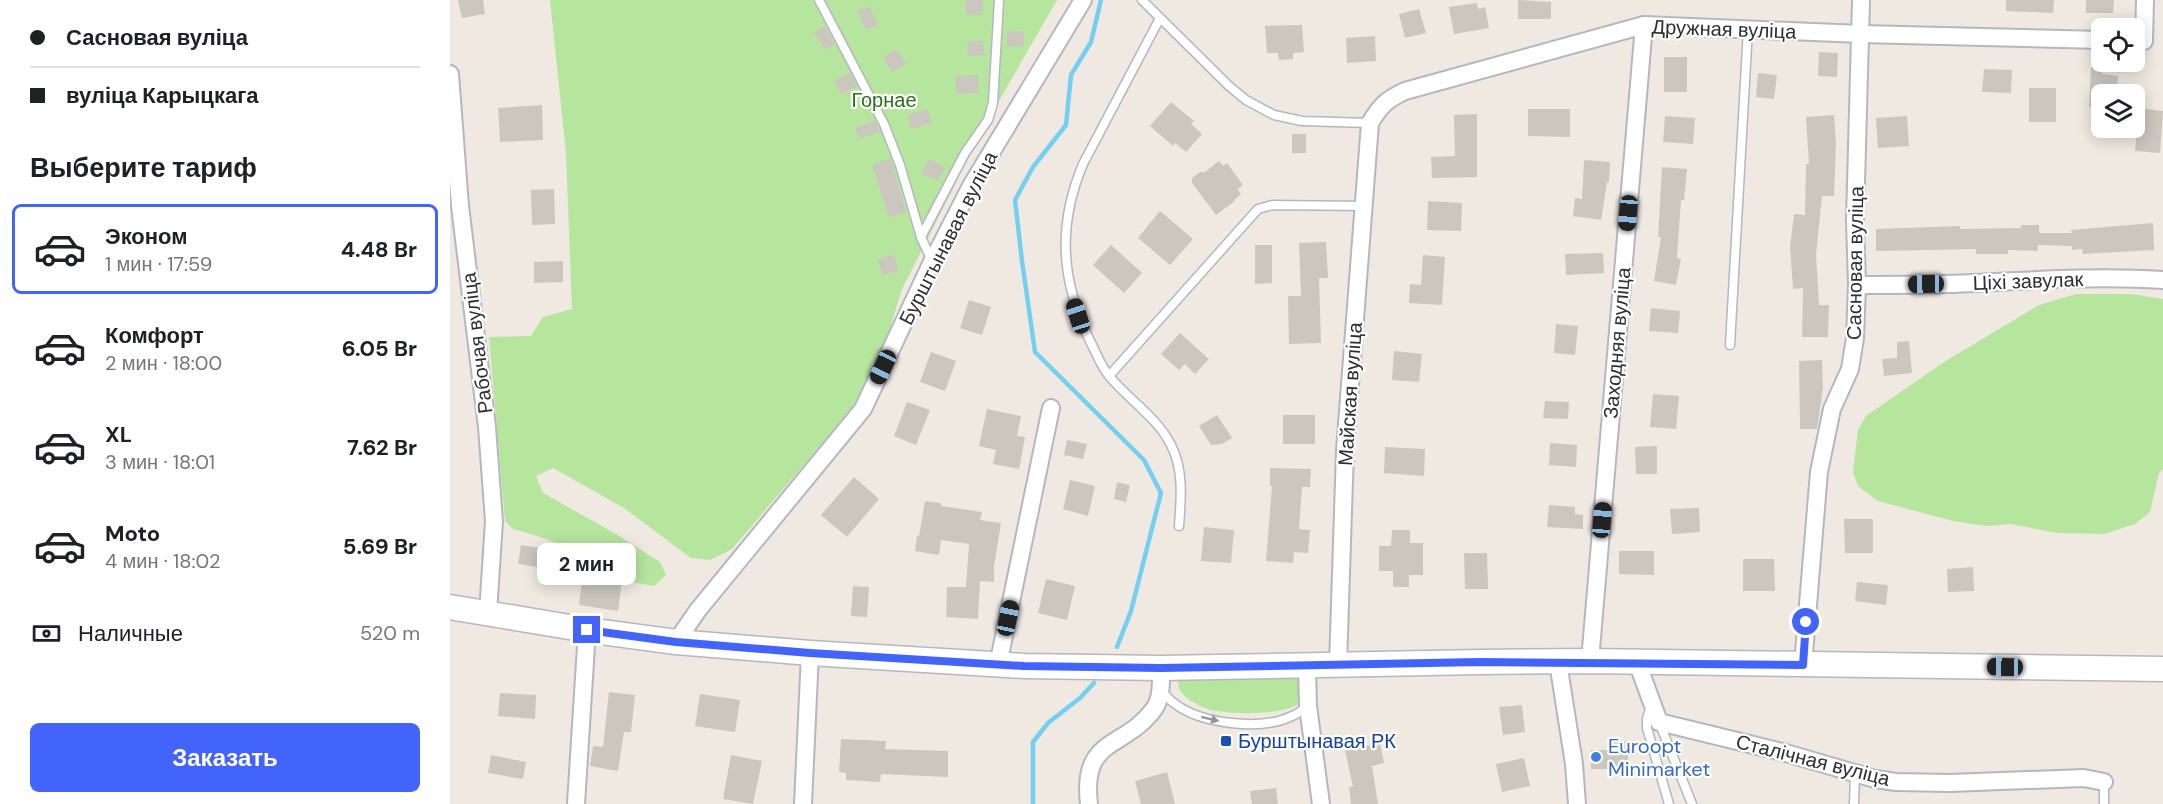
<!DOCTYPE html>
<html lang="ru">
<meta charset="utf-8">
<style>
:root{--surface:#fff;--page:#f2f2f2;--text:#202124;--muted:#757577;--line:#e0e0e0;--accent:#4264fb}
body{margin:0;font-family:"DM Sans",sans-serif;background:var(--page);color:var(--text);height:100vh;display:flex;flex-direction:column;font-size:22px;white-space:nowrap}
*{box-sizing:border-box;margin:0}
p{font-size:20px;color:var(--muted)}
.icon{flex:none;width:33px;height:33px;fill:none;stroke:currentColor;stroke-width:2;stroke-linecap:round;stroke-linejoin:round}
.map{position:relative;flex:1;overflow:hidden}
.panel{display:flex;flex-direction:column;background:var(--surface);width:450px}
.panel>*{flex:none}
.banner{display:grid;align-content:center;height:132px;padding:0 30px;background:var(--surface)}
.controls{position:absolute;left:1641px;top:18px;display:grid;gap:12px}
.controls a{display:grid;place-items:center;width:54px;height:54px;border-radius:9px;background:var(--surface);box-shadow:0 3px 15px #0003;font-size:30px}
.end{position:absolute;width:27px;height:27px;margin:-14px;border:8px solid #4264fb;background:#fff;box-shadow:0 0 0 3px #fff}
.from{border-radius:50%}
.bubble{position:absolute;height:42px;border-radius:9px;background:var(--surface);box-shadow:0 3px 15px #0003;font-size:20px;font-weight:700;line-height:42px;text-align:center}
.car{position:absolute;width:18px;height:36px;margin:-18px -9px;border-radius:8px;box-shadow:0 0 4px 2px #0007;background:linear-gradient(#222 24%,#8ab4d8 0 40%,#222 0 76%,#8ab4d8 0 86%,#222 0)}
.banner b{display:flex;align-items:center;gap:21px;height:57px;font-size:22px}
.banner b+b{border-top:2px solid var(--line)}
.banner i{width:15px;height:15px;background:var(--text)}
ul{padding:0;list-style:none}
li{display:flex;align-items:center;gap:18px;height:90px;margin:0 12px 9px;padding:0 18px;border:3px solid transparent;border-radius:9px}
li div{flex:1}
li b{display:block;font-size:22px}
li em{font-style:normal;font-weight:700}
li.on{border-color:var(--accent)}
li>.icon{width:54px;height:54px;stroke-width:1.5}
h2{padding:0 30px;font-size:27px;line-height:72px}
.pay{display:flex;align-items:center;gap:15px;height:66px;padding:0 30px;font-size:22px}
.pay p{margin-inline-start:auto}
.action{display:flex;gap:12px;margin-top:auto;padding:12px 30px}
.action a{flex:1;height:69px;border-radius:9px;background:var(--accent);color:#fff;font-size:24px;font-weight:700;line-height:69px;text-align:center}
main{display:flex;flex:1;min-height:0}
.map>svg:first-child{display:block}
.green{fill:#b6e59e}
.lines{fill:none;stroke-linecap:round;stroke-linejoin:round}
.stream{stroke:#75cff0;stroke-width:4.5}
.building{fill:#cbc7bf}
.lane-casing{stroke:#b4b7c1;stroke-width:11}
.street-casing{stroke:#b4b7c1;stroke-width:20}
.secondary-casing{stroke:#b4b7c1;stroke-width:27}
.lane{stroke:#fff;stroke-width:8}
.street{stroke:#fff;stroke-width:16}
.secondary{stroke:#fff;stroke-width:24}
.oneway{fill:#969696}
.route{stroke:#4264fb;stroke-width:8}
.transit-dot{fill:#1a4fb4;stroke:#fff;stroke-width:2}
.shop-dot{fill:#3f7fe0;stroke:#fff;stroke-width:2}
.labels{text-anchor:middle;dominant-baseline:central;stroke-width:4.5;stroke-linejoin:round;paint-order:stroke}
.street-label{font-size:20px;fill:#2e2e2e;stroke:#fff}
.park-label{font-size:20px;fill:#2c6e1b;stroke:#fff}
.transit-label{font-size:20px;fill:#164399;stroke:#fff;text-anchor:start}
.shop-label{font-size:20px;fill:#366cbe;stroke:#fff;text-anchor:start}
</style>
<main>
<section class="panel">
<div class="banner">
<b><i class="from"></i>Сасновая вуліца</b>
<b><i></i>вуліца Карыцкага</b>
</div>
<h2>Выберите тариф</h2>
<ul>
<li class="on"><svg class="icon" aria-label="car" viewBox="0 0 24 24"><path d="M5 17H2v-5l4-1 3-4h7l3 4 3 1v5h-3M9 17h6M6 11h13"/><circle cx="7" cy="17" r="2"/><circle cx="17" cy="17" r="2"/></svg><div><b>Эконом</b><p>1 мин · 17:59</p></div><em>4.48 Br</em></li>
<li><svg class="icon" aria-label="car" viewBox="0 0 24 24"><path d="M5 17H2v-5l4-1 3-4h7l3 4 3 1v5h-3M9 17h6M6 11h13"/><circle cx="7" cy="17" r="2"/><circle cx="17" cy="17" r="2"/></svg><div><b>Комфорт</b><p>2 мин · 18:00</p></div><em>6.05 Br</em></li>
<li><svg class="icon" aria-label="car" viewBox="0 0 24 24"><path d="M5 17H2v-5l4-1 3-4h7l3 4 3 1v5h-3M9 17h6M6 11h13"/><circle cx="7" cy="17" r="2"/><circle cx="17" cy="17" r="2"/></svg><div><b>XL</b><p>3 мин · 18:01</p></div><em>7.62 Br</em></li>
<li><svg class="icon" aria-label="car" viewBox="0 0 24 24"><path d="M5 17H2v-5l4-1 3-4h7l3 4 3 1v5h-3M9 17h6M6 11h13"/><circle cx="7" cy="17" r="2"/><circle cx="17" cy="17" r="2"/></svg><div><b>Moto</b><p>4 мин · 18:02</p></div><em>5.69 Br</em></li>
</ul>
<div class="pay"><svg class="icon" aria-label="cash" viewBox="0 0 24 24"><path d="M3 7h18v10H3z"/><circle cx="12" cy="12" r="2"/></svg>Наличные<p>520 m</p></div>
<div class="action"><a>Заказать</a></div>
</section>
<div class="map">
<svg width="1713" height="804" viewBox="0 0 1713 804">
<rect width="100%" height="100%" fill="#efe9e1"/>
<g class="green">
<polygon points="100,0 607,0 538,120 452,289 438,335 403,407 282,549 260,560 241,558 174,508 103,468 86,476 93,493 166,534 210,562 216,575 204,586 174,581 153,562 94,538 63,529 55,521 39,337 81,336 93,317 122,309 116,153"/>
<polygon points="1626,294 1681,294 1713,299 1713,469 1709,473 1700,512 1685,524 1654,534 1608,533 1560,524 1537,526 1503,521 1428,501 1408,486 1403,472 1408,430 1416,416 1494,362 1589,305"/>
<path d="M 845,677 L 850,681 L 850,692 L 848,704 C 833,716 773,715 755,708 C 745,704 735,698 729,689 L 728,682 L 733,678 Z"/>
</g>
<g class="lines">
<g class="stream">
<polyline points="651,0 641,42 621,75 616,125 583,167 565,200 572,261 585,352 694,460 711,493 681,611 667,647"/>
<polyline points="583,804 583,742 598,723 630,698 644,683"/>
</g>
</g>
<g class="building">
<polygon points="8,0 33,0 35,14 12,18"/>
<rect x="516" y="0" width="17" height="15"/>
<polygon points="1068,0 1101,2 1101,19 1068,19"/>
<polygon points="1556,0 1604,0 1603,13 1556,11"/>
<polygon points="1636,0 1664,0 1663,13 1636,13"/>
<polygon points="1027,3 1028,9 1035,7 1039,28 1004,34 999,7"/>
<polygon points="419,6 428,25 416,30 407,11"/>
<polygon points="969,9 976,33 955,38 949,14"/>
<polygon points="852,25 854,52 843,53 843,59 829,60 828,53 817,53 815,26"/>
<polygon points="375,26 385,45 375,50 364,32"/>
<polygon points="574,31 574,46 557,47 557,32"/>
<polygon points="925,36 926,61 897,63 896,38"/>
<polygon points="533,41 534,55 518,56 517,42"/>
<polygon points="446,49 456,64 442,72 433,58"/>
<polygon points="1369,52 1388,53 1387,77 1368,76"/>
<rect x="1214" y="57" width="23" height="35"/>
<polygon points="1641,67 1652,68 1652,74 1668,76 1667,94 1652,94 1652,108 1639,107"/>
<polygon points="1534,69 1562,70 1561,93 1532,92"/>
<polygon points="400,73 407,87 391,94 384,80"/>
<polygon points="1308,73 1327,75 1324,99 1306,97"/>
<polygon points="528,75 529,93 506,94 505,76"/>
<rect x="1579" y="88" width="27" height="34"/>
<polygon points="721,102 744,121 741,124 752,134 736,152 725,143 723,146 700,126"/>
<polygon points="92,105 93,140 50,142 48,108"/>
<polygon points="1689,108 1713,111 1710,153 1685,151"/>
<polygon points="477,109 482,123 461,129 457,115"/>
<polygon points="1078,109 1120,109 1120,137 1078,136"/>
<polygon points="1027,114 1027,177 982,178 981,157 1005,156 1004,115"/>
<polygon points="1384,115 1386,142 1384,196 1372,196 1366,255 1369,305 1379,305 1378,337 1352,337 1353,288 1343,289 1340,247 1344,214 1355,215 1356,164 1359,164 1356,117"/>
<polygon points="1215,116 1245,118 1243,144 1213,142"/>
<polygon points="1457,116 1459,146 1428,148 1426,118"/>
<polygon points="425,120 430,131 409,139 405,128"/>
<rect x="842" y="134" width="14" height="19"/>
<polygon points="441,159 456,212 439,218 422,164"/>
<polygon points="479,159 495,168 488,181 471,173"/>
<polygon points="1134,160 1160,162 1159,182 1157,182 1151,220 1123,216 1125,198 1132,199"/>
<polygon points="769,161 773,166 777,163 793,185 788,189 791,194 784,200 785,201 766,215 742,183 742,178 750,172 755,172"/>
<polygon points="1212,167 1237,169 1234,200 1231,200 1227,258 1231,259 1226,285 1204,281 1211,237 1208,237"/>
<polygon points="104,189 105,224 82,225 81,190"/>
<polygon points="978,201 1012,203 1011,231 977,230"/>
<polygon points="710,211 743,239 720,265 688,238"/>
<polygon points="1703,223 1704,250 1633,254 1632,249 1622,250 1622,246 1588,245 1588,251 1558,250 1558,254 1526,254 1526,249 1426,251 1426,229 1510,226 1510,229 1571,228 1571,225 1589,225 1589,233 1622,233 1621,230"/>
<polygon points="876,242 878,278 869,278 871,343 839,344 838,296 851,296 849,243"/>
<polygon points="661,245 692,273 674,293 643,265"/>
<polygon points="805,245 822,245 822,283 805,284"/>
<polygon points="1153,253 1154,273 1116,275 1115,254"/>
<polygon points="443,254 449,270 433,276 428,260"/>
<polygon points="973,255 995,257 992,305 959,303 960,284 971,285"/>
<polygon points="113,261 113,282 84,283 84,262"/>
<polygon points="519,300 541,307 532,335 510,328"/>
<polygon points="1201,308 1230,311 1228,333 1199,331"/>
<polygon points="1106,324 1128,326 1125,355 1104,353"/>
<polygon points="730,333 759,359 745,374 735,364 729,370 711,354"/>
<polygon points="1459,341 1462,373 1434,376 1432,359 1447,358 1447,342"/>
<polygon points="944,351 972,354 969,382 942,380"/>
<polygon points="481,352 506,361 495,391 470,382"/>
<polygon points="1372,360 1373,388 1367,429 1350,429 1349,361"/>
<polygon points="1203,394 1229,396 1226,429 1200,427"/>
<polygon points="1095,401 1119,402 1118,419 1093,418"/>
<polygon points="457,402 480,410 466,445 444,436"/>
<polygon points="537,409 571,416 567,436 575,437 569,469 543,464 546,450 529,446"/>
<polygon points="767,415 782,438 772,444 761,445 749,426"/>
<rect x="833" y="415" width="32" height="29"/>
<polygon points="617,440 637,444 633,459 614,455"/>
<polygon points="1100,443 1127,445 1126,467 1099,465"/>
<polygon points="1207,446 1207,474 1186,474 1185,447"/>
<polygon points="935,447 975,449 974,476 934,473"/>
<polygon points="820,468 861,469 860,487 852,487 849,529 860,530 858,553 844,552 843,563 816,561 822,486 820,486"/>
<polygon points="404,477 429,499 397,537 371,515"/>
<polygon points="620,480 645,486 638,516 613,509"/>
<polygon points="667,482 680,485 676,502 664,499"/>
<polygon points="475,501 491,503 491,506 532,512 530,520 551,523 544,566 544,582 530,581 528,619 496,617 497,587 516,587 519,544 491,540 489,555 465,551 467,536 469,536"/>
<polygon points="1099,505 1125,507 1125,514 1133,515 1133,529 1097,527"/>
<polygon points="1249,508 1250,532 1222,534 1220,509"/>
<polygon points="1394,519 1423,519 1423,553 1395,553"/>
<polygon points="754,527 784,530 781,563 751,561"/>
<polygon points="942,530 960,530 960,543 973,543 973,575 959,575 959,587 943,587 943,571 929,571 929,546 941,546"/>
<polygon points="71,545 90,548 88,567 68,564"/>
<polygon points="1169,551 1204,551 1204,575 1169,574"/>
<polygon points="1014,553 1037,553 1038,589 1015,589"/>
<polygon points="1293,559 1324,559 1325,591 1293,591"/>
<polygon points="1523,567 1524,591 1498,592 1497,569"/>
<polygon points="133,574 172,581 168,611 129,605"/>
<polygon points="596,579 625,586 617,620 588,613"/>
<polygon points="1407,582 1438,585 1436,605 1405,601"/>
<polygon points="403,586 419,587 417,617 401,616"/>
<polygon points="159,692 185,695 181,732 174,732 168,771 140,766 143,746 153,747"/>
<polygon points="50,693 86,695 85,719 48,716"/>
<polygon points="250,694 290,700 285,732 245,726"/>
<polygon points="1072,705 1075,732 1053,735 1049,707"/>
<polygon points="391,739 436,741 435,749 498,751 498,777 431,774 430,782 396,780 396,773 389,772"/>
<polygon points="1178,741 1178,769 1141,769 1141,750 1159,750 1159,742"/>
<polygon points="930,743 934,763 922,766 928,804 901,804 899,787 903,787 895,750"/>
<polygon points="41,755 76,762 73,779 38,773"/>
<polygon points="281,755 312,761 303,804 273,799"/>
<polygon points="1074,758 1080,786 1052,792 1046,764"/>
<polygon points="717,772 725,804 691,804 685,781"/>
<polygon points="826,788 828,804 802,804 800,791"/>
</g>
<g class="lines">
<defs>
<g id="lane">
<polyline points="369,0 434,124 450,165 471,237 515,153 538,120 543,103 549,0"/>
<polyline points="692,0 779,86 796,100 824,115 852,121 920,123"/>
<path d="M 710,18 L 633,164 C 607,226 611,281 640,341 C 646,352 651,367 660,377 C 679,400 707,417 721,445 C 734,470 731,500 729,526"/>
<polyline points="471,237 482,261"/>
<polyline points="1280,345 1298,29"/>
<polyline points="659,376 808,209 822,205 914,206"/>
<path d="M 711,690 C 715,694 719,700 724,703 C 750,724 812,731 842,716 C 848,714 853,709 858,706"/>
<polyline points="1201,706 1197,718 1197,728 1219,804"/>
<polyline points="1209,722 1242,804"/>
<polyline points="1654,782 1654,804"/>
<polyline points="1404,804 1405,774"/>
</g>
<g id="street">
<polyline points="1684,41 1694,41 1695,0"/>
<polyline points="0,74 10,206 37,427 44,521 38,613"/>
<path d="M 1407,285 C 1446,285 1485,285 1523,283 C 1587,280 1650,276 1713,280"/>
<polyline points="226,642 248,610 413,409 482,262 521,186 633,0"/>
<polyline points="1140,661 1194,25"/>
<polyline points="1108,662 1124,764 1127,804"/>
<polyline points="1187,662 1209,722 1336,753 1425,779 1446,782 1500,783 1634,778 1654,782"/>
<polyline points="548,665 601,408"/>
<path d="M 888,665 L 895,450 L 920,123 C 931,105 936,100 955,91 L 1194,25 L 1411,34 L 1652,40"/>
<polyline points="1353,665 1369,472 1382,409 1400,369 1405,338 1407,285 1405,220 1411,0"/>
<polyline points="857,666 858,706 871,804"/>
<polyline points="126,804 137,630"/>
<polyline points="353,804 360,653"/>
<path d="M 639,804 C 631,736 674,750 704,709 C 712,698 711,681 711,668"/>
</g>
<polyline id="secondary" points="0,607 137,630 226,642 360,653 574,666 711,668 1030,662 1140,661 1713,669"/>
</defs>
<use href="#lane" class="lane-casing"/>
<use href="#street" class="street-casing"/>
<use href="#secondary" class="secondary-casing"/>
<use href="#lane" class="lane"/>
<use href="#street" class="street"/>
<use href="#secondary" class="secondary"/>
</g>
<defs><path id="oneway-solid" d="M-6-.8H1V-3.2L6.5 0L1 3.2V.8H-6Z" transform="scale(1.5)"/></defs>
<use class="oneway" href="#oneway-solid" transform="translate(760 719) rotate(14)"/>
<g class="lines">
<polyline class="route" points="137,630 226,642 360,653 574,666 711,668 1030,662 1353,665 1356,622"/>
</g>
<rect class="transit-dot" x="770" y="735" width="12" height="12" rx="3"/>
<circle class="shop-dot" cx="1146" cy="757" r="6"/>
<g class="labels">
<g class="street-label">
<text transform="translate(1274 29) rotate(2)">Дружная вуліца</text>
<text transform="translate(498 238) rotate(-63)">Бурштынавая вуліца</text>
<text transform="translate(1405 263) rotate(-89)">Сасновая вуліца</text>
<text transform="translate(1578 281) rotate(-2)">Ціхі завулак</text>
<text transform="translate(27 343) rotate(-97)">Рабочая вуліца</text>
<text transform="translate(1167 343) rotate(-85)">Заходняя вуліца</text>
<text transform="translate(900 394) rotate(-86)">Майская вуліца</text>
<text transform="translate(1363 760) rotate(14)">Сталічная вуліца</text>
</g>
<g class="park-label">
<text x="434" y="100">Горнае</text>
</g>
<g class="transit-label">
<text x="788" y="741">Бурштынавая РК</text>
</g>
<g class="shop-label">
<text x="1158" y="746">Euroopt<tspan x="1158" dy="23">Minimarket</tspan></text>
</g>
</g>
</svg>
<div class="controls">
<a><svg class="icon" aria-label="locate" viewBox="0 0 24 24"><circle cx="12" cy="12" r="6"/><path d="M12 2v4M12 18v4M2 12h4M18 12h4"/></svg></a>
<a><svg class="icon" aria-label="layers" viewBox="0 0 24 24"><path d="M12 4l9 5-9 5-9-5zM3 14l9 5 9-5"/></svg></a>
</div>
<i class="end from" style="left:1356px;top:622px"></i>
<i class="end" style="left:137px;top:630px"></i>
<div class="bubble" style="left:87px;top:543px;width:99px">2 мин</div>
<i class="car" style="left:1178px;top:213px;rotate:185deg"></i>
<i class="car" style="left:1476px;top:284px;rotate:269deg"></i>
<i class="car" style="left:628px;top:316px;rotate:342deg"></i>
<i class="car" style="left:433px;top:367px;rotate:205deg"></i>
<i class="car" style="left:1152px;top:520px;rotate:5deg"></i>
<i class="car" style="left:558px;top:618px;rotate:12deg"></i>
<i class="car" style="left:1555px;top:667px;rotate:271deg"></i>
</div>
</main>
